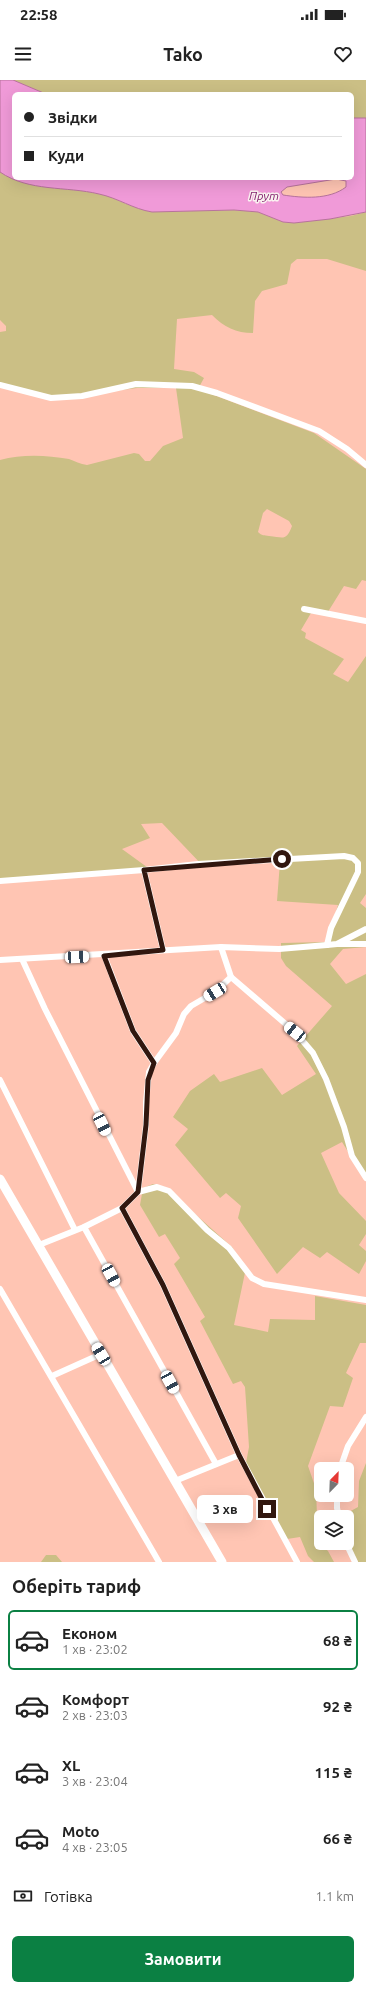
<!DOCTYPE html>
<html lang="uk">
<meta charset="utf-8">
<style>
:root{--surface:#fff;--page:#f6f6f6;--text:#222;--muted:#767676;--line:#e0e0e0;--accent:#0b8043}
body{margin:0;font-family:Ubuntu,sans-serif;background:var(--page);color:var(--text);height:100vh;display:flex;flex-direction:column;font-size:15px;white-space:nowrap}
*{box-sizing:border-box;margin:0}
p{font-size:13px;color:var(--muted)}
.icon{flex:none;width:22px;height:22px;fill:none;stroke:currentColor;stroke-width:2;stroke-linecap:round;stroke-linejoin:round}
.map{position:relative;height:1482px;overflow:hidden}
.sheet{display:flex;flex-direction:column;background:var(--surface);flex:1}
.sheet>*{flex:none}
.banner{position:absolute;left:12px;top:12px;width:342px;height:88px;border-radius:6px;box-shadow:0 4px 16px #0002;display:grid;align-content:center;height:88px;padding:0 12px;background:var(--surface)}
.needle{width:26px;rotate:23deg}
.controls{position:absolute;left:314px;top:1382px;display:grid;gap:8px}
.controls a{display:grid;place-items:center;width:40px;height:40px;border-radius:6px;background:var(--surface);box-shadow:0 4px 16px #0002;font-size:20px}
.end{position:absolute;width:18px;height:18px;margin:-9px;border:5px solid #31170f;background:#fff;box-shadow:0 0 0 2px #fff}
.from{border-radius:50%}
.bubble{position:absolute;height:28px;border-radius:6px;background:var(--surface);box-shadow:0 4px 16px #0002;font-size:13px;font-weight:600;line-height:28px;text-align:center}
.car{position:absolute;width:12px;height:24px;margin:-12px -6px;border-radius:5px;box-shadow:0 0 3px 1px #0007;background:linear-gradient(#fff 24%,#345 0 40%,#fff 0 76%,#345 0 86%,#fff 0)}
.banner b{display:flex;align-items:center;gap:14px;height:38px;font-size:15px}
.banner b+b{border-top:1px solid var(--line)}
.banner i{width:10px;height:10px;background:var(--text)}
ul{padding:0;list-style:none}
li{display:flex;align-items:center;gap:12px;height:60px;margin:0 8px 6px;padding:0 4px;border:2px solid transparent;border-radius:6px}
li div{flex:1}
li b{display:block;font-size:15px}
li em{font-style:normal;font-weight:600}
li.selected{border-color:var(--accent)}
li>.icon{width:36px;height:36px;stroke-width:1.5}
h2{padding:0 12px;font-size:18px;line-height:48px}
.pay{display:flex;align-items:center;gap:10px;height:44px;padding:0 12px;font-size:15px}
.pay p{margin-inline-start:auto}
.button{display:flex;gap:8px;margin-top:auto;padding:8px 12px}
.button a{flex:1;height:46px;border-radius:6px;background:var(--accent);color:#fff;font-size:16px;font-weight:600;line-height:46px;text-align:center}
.status{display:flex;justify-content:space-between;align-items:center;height:28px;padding:0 20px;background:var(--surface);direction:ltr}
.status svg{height:11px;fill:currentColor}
header{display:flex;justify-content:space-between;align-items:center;height:52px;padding:0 12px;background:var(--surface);font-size:18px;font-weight:600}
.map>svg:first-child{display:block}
.green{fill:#cbbf85;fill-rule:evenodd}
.water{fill:#f09ad8;stroke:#b7739c;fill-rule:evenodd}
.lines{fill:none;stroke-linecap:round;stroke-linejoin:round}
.minor{stroke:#fff;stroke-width:6}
.secondary{stroke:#fff;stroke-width:9}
.route{stroke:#31170f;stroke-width:5}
.labels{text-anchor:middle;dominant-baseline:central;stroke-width:3;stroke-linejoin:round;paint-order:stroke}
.water-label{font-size:12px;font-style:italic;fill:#862372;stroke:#fbf3f1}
</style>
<div class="status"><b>22:58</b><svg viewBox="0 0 49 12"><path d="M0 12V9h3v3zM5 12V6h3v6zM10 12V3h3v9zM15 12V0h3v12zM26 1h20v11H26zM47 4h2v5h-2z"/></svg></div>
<header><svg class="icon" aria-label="menu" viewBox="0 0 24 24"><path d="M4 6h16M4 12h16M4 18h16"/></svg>Tako<svg class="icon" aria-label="heart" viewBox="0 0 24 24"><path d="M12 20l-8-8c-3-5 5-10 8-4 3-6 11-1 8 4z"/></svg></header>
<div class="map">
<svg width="366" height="1482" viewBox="0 0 366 1482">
<rect width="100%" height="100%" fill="#ffc5b3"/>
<g class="green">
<polygon points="13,0 366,0 366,38 352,38 352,14 46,14"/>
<path d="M 0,92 C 31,111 65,106 99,114 C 118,118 133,129 152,132 L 234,130 L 258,132 L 283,142 L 294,143 L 351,136 L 366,132 L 366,191 L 327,179 L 297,179 L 291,184 L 287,204 L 262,211 L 255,221 L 253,253 C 236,253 224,247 212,235 L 177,239 L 174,289 L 194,292 L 204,298 L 198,309 L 314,353 L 366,389 L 366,501 L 362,500 L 356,509 L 344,506 L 326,535 L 311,533 L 301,550 L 306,553 L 305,558 L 344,579 L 333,594 L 348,602 L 366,576 L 366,814 L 360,823 L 366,828 L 366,867 L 343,869 L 330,884 L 346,904 L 366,894 L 366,1096 L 364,1097 L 342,1062 L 321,1073 L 339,1113 L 366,1141 L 366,1154 L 359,1165 L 366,1171 L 366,1181 L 359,1194 L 327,1172 L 320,1178 L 303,1167 L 277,1194 L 238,1138 L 241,1126 L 226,1113 L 220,1118 L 175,1065 L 188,1049 L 173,1037 L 190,1011 L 214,994 L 220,1002 L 262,988 L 282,1015 L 316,994 L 297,966 L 332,926 L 286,886 L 281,878 L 281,863 L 327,862 L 338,825 L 277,821 L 280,782 L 203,786 L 162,743 L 141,744 L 150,758 L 122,769 L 151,790 L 0,802 L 0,380 C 22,374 46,375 69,379 C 75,381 80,384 87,385 L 134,373 L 139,374 L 145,381 L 150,381 L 163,366 L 183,358 L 176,308 L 137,308 L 54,319 L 0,306 L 0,252 L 6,251 L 6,246 L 0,240 ZM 267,429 L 289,441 L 292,446 C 286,462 283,457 269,456 C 264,455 262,456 258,452 L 263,433 Z"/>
<polygon points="153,1104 165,1107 232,1167 246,1188 234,1245 268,1252 270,1239 315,1240 315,1216 366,1225 366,1263 360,1263 346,1293 353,1298 343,1327 330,1326 308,1386 316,1409 317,1437 321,1438 321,1450 317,1452 315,1458 328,1471 334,1482 314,1482 308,1476 300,1457 287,1459 246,1383 249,1367 245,1307 241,1301 233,1304 200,1241 205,1237 174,1184 180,1178 165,1154 159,1157 140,1125 143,1108"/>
<polygon points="366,1383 366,1482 358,1482 347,1461 347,1437 340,1437 358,1427 359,1401"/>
<polygon points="46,1475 56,1475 62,1482 41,1482"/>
</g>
<path class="water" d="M 0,0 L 13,0 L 46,14 L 14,14 L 14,98 L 352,98 L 352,38 L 366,38 L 366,132 L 330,139 L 294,143 L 283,142 L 258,132 L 234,130 L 152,132 C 133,129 118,118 99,114 C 66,106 29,112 0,92 ZM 336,99 L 346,101 L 346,107 C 329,120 303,118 283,115 L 281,112 L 287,107 Z"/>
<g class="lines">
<g class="minor">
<polyline points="0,305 51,318 82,316 136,304 192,306 217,313 319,351 347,369 366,385"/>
<polyline points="304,529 366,541"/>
<polyline points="144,790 198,784 344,776 353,778 358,783 358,792 331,848 327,865"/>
<polyline points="0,801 144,790 163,870"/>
<polyline points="338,864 366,864"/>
<polyline points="104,875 133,951 154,983"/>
<polyline points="22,879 45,929 138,1112 157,1107 169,1111 207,1150 229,1168 252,1198 264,1204 366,1220"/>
<polyline points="0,880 221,867 279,869 327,865 337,864 366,849"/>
<polyline points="231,897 295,952 313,973 326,999 344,1047 352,1076 366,1098"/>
<polyline points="0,1000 75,1150"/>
<polyline points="122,1128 163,1205 239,1375 297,1482"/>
<polyline points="84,1147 216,1384"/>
<polyline points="39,1165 84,1147 122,1128 138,1112 146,1045 146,1022 149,992 154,983 176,953 184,934 191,926 215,912 231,897 221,867"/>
<polyline points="0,1209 159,1482"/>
<polyline points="52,1296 101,1274"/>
<polyline points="340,1389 348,1366 366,1337"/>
<polyline points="175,1401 239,1375"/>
<polyline points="337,1415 337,1428 339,1437"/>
<polyline points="346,1463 355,1482"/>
</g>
<polyline class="secondary" points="0,1099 222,1482"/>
</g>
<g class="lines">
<polyline class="route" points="267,1429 239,1375 163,1205 122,1128 138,1112 146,1045 148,1000 154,983 133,951 104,876 163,870 144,790 282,779"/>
</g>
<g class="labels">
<g class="water-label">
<text x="264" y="115">Прут</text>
</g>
</g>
</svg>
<div class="controls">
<a><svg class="needle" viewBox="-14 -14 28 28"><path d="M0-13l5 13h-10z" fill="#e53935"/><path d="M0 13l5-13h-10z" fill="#767676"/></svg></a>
<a><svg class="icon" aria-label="layers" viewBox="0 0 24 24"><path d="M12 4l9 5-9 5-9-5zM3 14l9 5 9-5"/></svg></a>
</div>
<i class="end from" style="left:282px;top:779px"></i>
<i class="end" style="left:267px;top:1429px"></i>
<div class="bubble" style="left:197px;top:1415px;width:56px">3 хв</div>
<i class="car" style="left:77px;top:877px;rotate:87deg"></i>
<i class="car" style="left:215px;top:912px;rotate:239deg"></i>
<i class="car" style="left:295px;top:952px;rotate:309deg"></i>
<i class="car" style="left:102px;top:1044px;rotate:154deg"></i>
<i class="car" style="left:111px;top:1195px;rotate:151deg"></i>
<i class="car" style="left:101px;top:1274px;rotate:329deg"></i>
<i class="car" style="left:170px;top:1302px;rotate:151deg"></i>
<div class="banner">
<b><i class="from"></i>Звідки</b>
<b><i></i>Куди</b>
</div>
</div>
<section class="sheet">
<h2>Оберіть тариф</h2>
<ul>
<li class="selected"><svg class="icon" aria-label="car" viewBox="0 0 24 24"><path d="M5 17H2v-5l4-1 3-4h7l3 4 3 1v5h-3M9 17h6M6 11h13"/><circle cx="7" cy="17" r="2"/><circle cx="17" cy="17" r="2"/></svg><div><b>Економ</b><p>1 хв · 23:02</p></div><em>68 ₴</em></li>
<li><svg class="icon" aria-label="car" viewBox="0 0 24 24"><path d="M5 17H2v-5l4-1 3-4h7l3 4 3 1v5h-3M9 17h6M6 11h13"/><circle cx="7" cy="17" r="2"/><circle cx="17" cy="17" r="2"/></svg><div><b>Комфорт</b><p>2 хв · 23:03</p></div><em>92 ₴</em></li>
<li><svg class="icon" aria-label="car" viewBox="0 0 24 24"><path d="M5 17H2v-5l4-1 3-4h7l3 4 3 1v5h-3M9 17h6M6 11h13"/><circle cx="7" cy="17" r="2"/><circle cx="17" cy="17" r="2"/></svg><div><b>XL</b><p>3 хв · 23:04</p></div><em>115 ₴</em></li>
<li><svg class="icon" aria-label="car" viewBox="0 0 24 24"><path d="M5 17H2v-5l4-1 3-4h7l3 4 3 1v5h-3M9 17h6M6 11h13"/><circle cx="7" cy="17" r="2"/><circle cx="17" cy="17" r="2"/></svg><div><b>Moto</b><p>4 хв · 23:05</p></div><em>66 ₴</em></li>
</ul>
<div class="pay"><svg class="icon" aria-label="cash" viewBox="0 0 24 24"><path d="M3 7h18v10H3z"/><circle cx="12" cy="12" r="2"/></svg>Готівка<p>1.1 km</p></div>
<div class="button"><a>Замовити</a></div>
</section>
